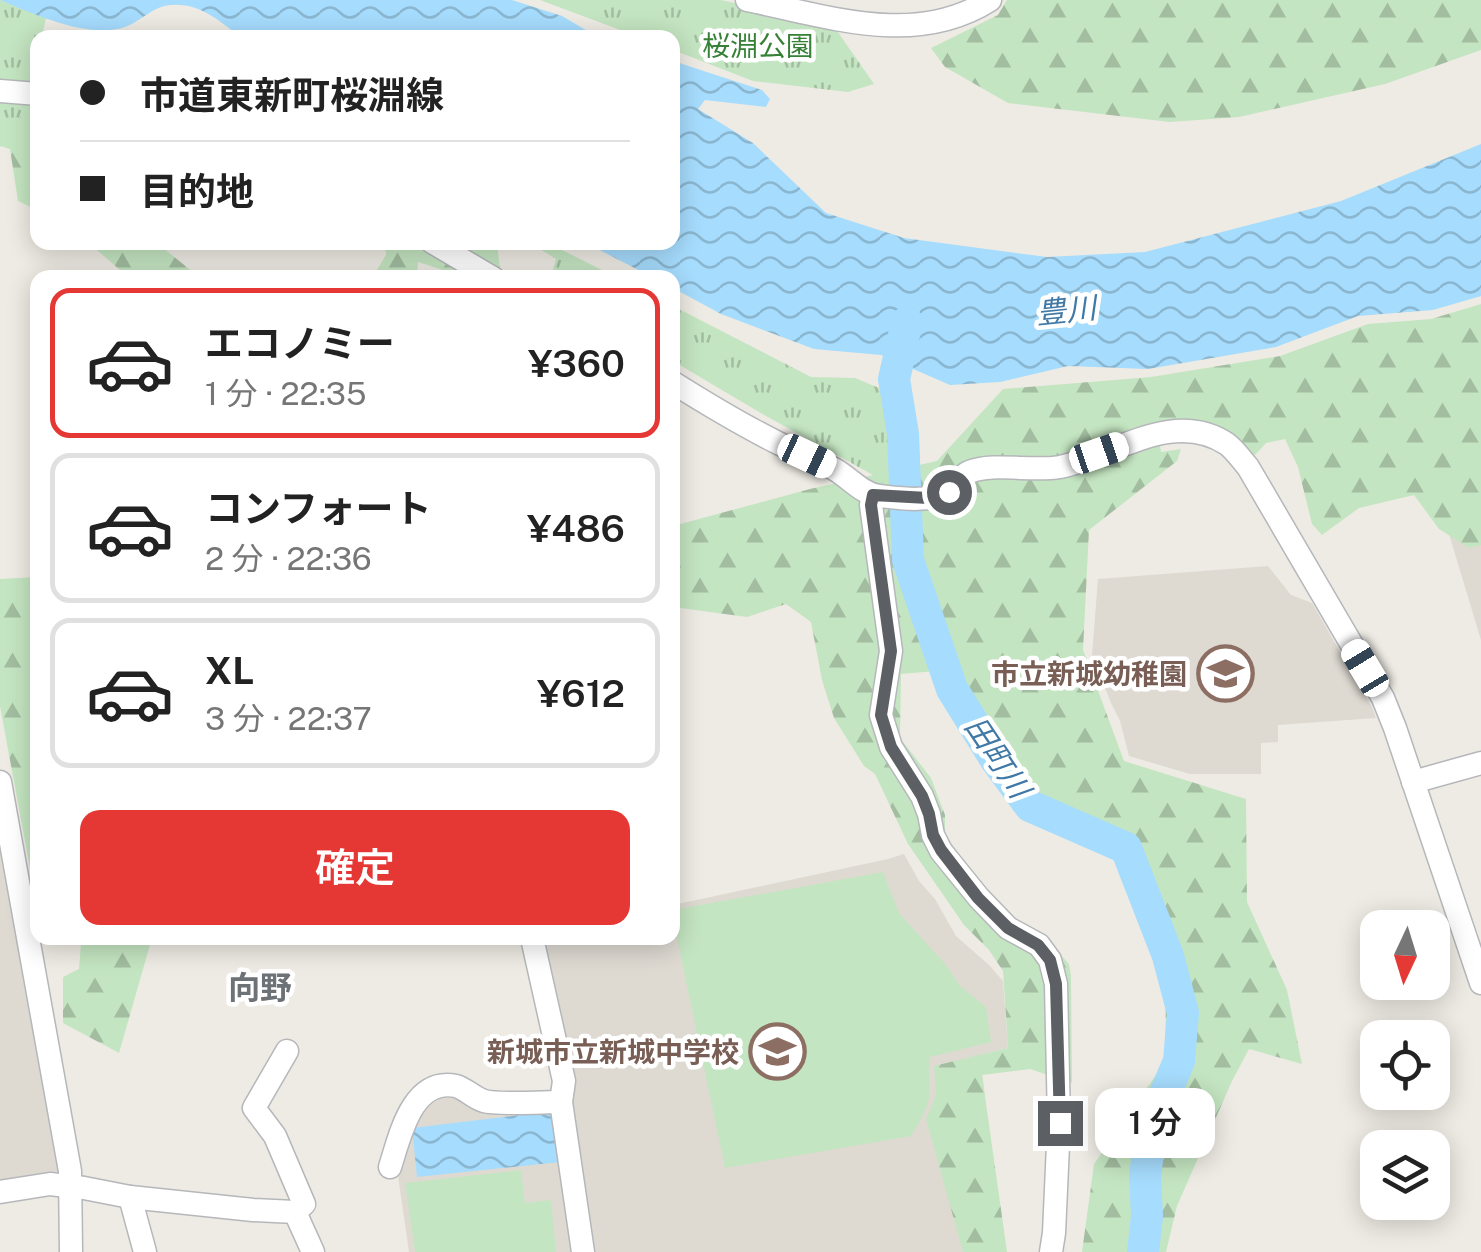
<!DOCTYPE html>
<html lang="ja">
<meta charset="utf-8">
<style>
:root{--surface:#fff;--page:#f2f2f2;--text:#222;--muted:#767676;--line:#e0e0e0;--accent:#e53734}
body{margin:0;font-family:"Public Sans","Noto Sans JP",sans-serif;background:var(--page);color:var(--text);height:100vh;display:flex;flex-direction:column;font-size:38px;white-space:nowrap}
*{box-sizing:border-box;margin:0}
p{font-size:32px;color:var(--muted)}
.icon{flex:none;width:55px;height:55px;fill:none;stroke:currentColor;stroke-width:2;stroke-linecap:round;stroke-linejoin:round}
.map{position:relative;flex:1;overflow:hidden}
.side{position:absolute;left:30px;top:270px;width:650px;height:675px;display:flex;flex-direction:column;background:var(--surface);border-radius:20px;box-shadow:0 5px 25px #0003}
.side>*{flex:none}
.hud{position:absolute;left:30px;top:30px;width:650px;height:220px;border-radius:20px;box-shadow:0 5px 25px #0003;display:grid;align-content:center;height:220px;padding:0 50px;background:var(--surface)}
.needle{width:65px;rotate:184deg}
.controls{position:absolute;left:1360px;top:910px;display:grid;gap:20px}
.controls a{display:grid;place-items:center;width:90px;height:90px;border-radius:20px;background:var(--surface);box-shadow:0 5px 25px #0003;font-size:50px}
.end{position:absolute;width:45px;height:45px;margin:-22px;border:12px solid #5c6064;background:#fff;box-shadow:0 0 0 5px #fff}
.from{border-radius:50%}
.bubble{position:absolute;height:70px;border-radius:20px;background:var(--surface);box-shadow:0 5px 25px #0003;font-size:32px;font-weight:600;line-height:70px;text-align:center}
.car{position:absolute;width:30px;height:60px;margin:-30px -15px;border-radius:12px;box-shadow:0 0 8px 2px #0007;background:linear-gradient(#fff 24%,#345 0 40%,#fff 0 76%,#345 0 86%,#fff 0)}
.hud b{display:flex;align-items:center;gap:35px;height:95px;font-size:38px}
.hud b+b{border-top:2px solid var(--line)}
.hud i{width:25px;height:25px;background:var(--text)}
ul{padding:18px 0 0;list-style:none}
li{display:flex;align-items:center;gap:30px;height:150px;margin:0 20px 15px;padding:0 30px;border:5px solid var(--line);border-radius:20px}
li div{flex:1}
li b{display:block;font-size:38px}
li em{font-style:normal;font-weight:600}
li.on{border-color:var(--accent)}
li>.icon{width:90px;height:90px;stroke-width:1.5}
.cta{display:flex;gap:20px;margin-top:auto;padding:20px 50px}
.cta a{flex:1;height:115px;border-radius:20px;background:var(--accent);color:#fff;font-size:40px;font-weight:600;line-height:115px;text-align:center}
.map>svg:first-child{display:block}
.education{fill:#dedad2}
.green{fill:#c4e5c1}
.forest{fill:url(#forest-firs)}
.park{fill:url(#park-tufts)}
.water{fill:url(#water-waves)}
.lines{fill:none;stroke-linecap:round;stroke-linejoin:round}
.river{stroke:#a6dcfd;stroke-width:32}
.minor-casing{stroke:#b5b7bb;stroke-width:25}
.minor{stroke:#fff;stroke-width:22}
.route{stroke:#5c6064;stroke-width:12}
.labels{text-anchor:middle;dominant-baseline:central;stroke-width:9;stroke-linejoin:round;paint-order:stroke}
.park-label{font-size:28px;fill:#378136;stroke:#fff}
.education-label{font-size:28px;font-weight:bold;fill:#785e54;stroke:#fff;text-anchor:end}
.water-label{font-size:30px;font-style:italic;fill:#4078a6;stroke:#fff}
.quarter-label{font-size:32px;font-weight:bold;fill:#6d7276;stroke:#fff}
</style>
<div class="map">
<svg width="1481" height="1252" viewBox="0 0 1481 1252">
<defs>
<pattern id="forest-firs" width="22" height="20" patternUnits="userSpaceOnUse" patternTransform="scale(2.5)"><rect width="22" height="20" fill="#c4e5c1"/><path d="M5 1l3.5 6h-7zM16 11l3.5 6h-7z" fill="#a2bda0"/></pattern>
<pattern id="park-tufts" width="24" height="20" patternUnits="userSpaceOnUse" patternTransform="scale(2.5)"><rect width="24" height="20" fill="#c4e5c1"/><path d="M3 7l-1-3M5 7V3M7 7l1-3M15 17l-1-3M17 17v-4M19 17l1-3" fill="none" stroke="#a2bda0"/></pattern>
<pattern id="water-waves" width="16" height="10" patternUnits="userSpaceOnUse" patternTransform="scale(2.5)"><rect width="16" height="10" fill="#a6dcfd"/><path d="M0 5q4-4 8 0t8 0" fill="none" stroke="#8ab6d0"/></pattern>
</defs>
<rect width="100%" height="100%" fill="#eeebe4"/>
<g class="education">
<polygon points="1481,422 1481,640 1420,438"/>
<polygon points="1268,566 1291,595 1312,603 1373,709 1376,718 1278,725 1278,742 1261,743 1261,774 1190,774 1129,756 1120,721 1111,703 1092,655 1098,579"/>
<polygon points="0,826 64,1173 0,1183"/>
<polygon points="904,854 919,881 935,899 956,936 989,965 1003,981 1008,1048 980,1055 1003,1252 409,1252 398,1176 419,1103 431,1093 572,1104 544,938 672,938 673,905 888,859"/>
</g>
<g class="green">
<path d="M 883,872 L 899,913 L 946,965 L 960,986 L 986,1007 L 991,1042 L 930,1057 C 927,1071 931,1085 929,1098 C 926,1112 918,1124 911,1136 L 725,1168 L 673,919 L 673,910 Z"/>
<polygon points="521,1170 525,1203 551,1200 556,1252 415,1252 405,1183"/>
</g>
<g class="forest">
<polygon points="1007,0 1481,0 1481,50 1385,84 1239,117 1170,122 1008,103 945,67 931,48 998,15"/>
<polygon points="0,55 37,63 37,210 18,201 10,149 0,146"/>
<polygon points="89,243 157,243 199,277 128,277"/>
<polygon points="385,243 497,243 500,270 465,277 418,262 417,277 372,278 386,255"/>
<polygon points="1481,304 1481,545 1469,548 1439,529 1414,495 1359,508 1322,535 1312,524 1298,467 1285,439 1266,443 1255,455 1240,448 1158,430 1161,452 1181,449 1177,461 1089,530 1083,650 1124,761 1246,799 1247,902 1287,990 1302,1064 1249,1049 1232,1081 1177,1206 1166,1252 1082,1252 1094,1164 1165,1062 1166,994 1113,851 1038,803 967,730 936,671 901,674 900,738 931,778 945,815 945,834 999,913 1048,941 1069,964 1071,976 1072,1083 1030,1069 982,1075 1007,1252 963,1252 926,1119 936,1095 934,1066 1008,1048 1003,971 989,950 964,925 908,844 875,774 864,766 834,718 822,680 811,622 786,604 747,617 673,607 673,526 810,489 937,461 1003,389 1151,377 1280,356 1368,324 1431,319"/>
<polygon points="37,577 38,577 37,906 0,706 0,579"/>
<polygon points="76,938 152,938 119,1053 63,1023 63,977 79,969 81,944"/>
</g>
<g class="park">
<path d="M 0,0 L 46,18 L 42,37 L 38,38 C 37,76 23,110 10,146 L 0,142 Z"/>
<polygon points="540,0 721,0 833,25 874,84 848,92 753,81 673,50 672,38 639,37"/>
<polygon points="530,243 548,243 616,277 551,277 556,259"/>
<path d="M 673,306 L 811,377 L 855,378 L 879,388 C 892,424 888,445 893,481 L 878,483 L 873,475 L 759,412 L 673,361 Z"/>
</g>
<g class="water">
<path d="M 0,0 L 512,0 L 562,16 L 598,37 L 240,37 C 217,19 196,0 164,6 C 149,10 137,24 122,28 C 85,38 34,14 0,0 Z"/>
<polygon points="673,61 762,90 770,99 766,107 705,100 698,109 753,143 826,213 904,238 1047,257 1145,252 1341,201 1481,144 1481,296 1433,310 1358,316 1276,347 1148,369 1068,366 1000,382 950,385 881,355 814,349 721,314 673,288 672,278 652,277 586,243 672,242"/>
<polygon points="555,1111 561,1162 417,1177 412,1128"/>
</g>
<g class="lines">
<polyline class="river" points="907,322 894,379 903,434 908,560 952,689 996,760 1030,806 1126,848 1168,956 1183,1013 1179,1061 1152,1125 1145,1175 1147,1216 1143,1252"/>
<defs>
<g id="minor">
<path d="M 747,0 C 827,16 915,48 990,0"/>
<polyline points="0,91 38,94"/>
<polyline points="432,242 493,278"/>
<path d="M 672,382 C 707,404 742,425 778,443 C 797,452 816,459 834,469 C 849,477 862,494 879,496 C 898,498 930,503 947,492 C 955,487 960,476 969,472 C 994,462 1031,472 1060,467 C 1114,456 1173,408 1227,444 C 1235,450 1241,459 1248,467 L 1383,698 L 1395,728 L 1481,983"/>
<polyline points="873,495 871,505 891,651 881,715 891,747 922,796 929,814 933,835 941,851 979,898 1008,928 1039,945 1050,960 1056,984 1059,1123 1054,1233 1051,1252"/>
<polyline points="0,782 70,1171 71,1252"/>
<polyline points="1413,782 1481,763"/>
<polyline points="532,938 564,1081 561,1102 583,1252"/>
<polyline points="287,1051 254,1108 275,1136 304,1204 295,1212"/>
<path d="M 390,1167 C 400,1136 412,1077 456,1086 C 466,1089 474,1098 484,1101 C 499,1105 543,1102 561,1102"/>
<polyline points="0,1192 50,1184 84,1188 130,1197 253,1210 295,1212 313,1252"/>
<polyline points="130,1197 145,1252"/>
</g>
</defs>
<use href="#minor" class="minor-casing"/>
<use href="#minor" class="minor"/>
</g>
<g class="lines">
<polyline class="route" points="949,492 928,498 873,495 871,505 891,651 881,715 891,747 922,796 929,814 933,835 941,850 978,898 1008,928 1038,945 1050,960 1056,984 1060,1123"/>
</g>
<defs>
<symbol id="school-ring" viewBox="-11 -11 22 22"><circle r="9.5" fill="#fff" stroke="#8d6e63" stroke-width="1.5"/><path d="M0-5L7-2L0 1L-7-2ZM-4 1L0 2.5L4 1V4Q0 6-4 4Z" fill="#8d6e63"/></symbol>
</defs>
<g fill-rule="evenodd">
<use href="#school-ring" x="1194" y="642" width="63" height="63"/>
<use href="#school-ring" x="746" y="1020" width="63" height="63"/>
</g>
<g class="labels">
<g class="park-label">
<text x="758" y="45">桜淵公園</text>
</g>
<g class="education-label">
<text x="1187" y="673">市立新城幼稚園</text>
<text x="739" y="1051">新城市立新城中学校</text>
</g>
<g class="water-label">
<text transform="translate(1066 310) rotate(-6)">豊川</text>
<text transform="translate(998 757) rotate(56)">田町川</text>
</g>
<g class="quarter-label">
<text x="260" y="987">向野</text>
</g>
</g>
</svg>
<div class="controls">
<a><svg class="needle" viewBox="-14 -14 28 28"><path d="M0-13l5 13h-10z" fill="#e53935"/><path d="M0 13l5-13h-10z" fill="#767676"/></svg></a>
<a><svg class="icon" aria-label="locate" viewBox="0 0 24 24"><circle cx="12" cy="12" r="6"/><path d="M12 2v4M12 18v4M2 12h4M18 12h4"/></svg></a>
<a><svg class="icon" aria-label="layers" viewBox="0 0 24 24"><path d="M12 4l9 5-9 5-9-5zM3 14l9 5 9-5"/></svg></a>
</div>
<i class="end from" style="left:949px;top:492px"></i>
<i class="end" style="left:1060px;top:1123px"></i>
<div class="bubble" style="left:1095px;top:1088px;width:120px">1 分</div>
<i class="car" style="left:1099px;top:453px;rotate:71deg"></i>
<i class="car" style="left:807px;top:456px;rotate:115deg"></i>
<i class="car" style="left:1365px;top:668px;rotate:329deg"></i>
<div class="hud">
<b><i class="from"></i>市道東新町桜淵線</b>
<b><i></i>目的地</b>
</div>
<section class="side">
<ul>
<li class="on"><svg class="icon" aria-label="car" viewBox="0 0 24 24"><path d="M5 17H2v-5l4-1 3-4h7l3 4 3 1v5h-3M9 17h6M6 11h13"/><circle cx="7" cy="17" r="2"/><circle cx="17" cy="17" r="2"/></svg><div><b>エコノミー</b><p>1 分 · 22:35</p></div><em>¥360</em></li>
<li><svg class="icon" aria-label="car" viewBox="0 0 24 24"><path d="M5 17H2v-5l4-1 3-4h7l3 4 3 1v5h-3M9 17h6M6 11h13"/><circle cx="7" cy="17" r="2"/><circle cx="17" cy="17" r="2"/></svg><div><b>コンフォート</b><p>2 分 · 22:36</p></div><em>¥486</em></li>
<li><svg class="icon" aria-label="car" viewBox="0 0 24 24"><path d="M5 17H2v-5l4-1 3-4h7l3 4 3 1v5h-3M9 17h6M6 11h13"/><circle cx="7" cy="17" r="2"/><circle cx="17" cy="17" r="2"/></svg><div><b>XL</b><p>3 分 · 22:37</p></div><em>¥612</em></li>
</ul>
<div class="cta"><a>確定</a></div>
</section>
</div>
